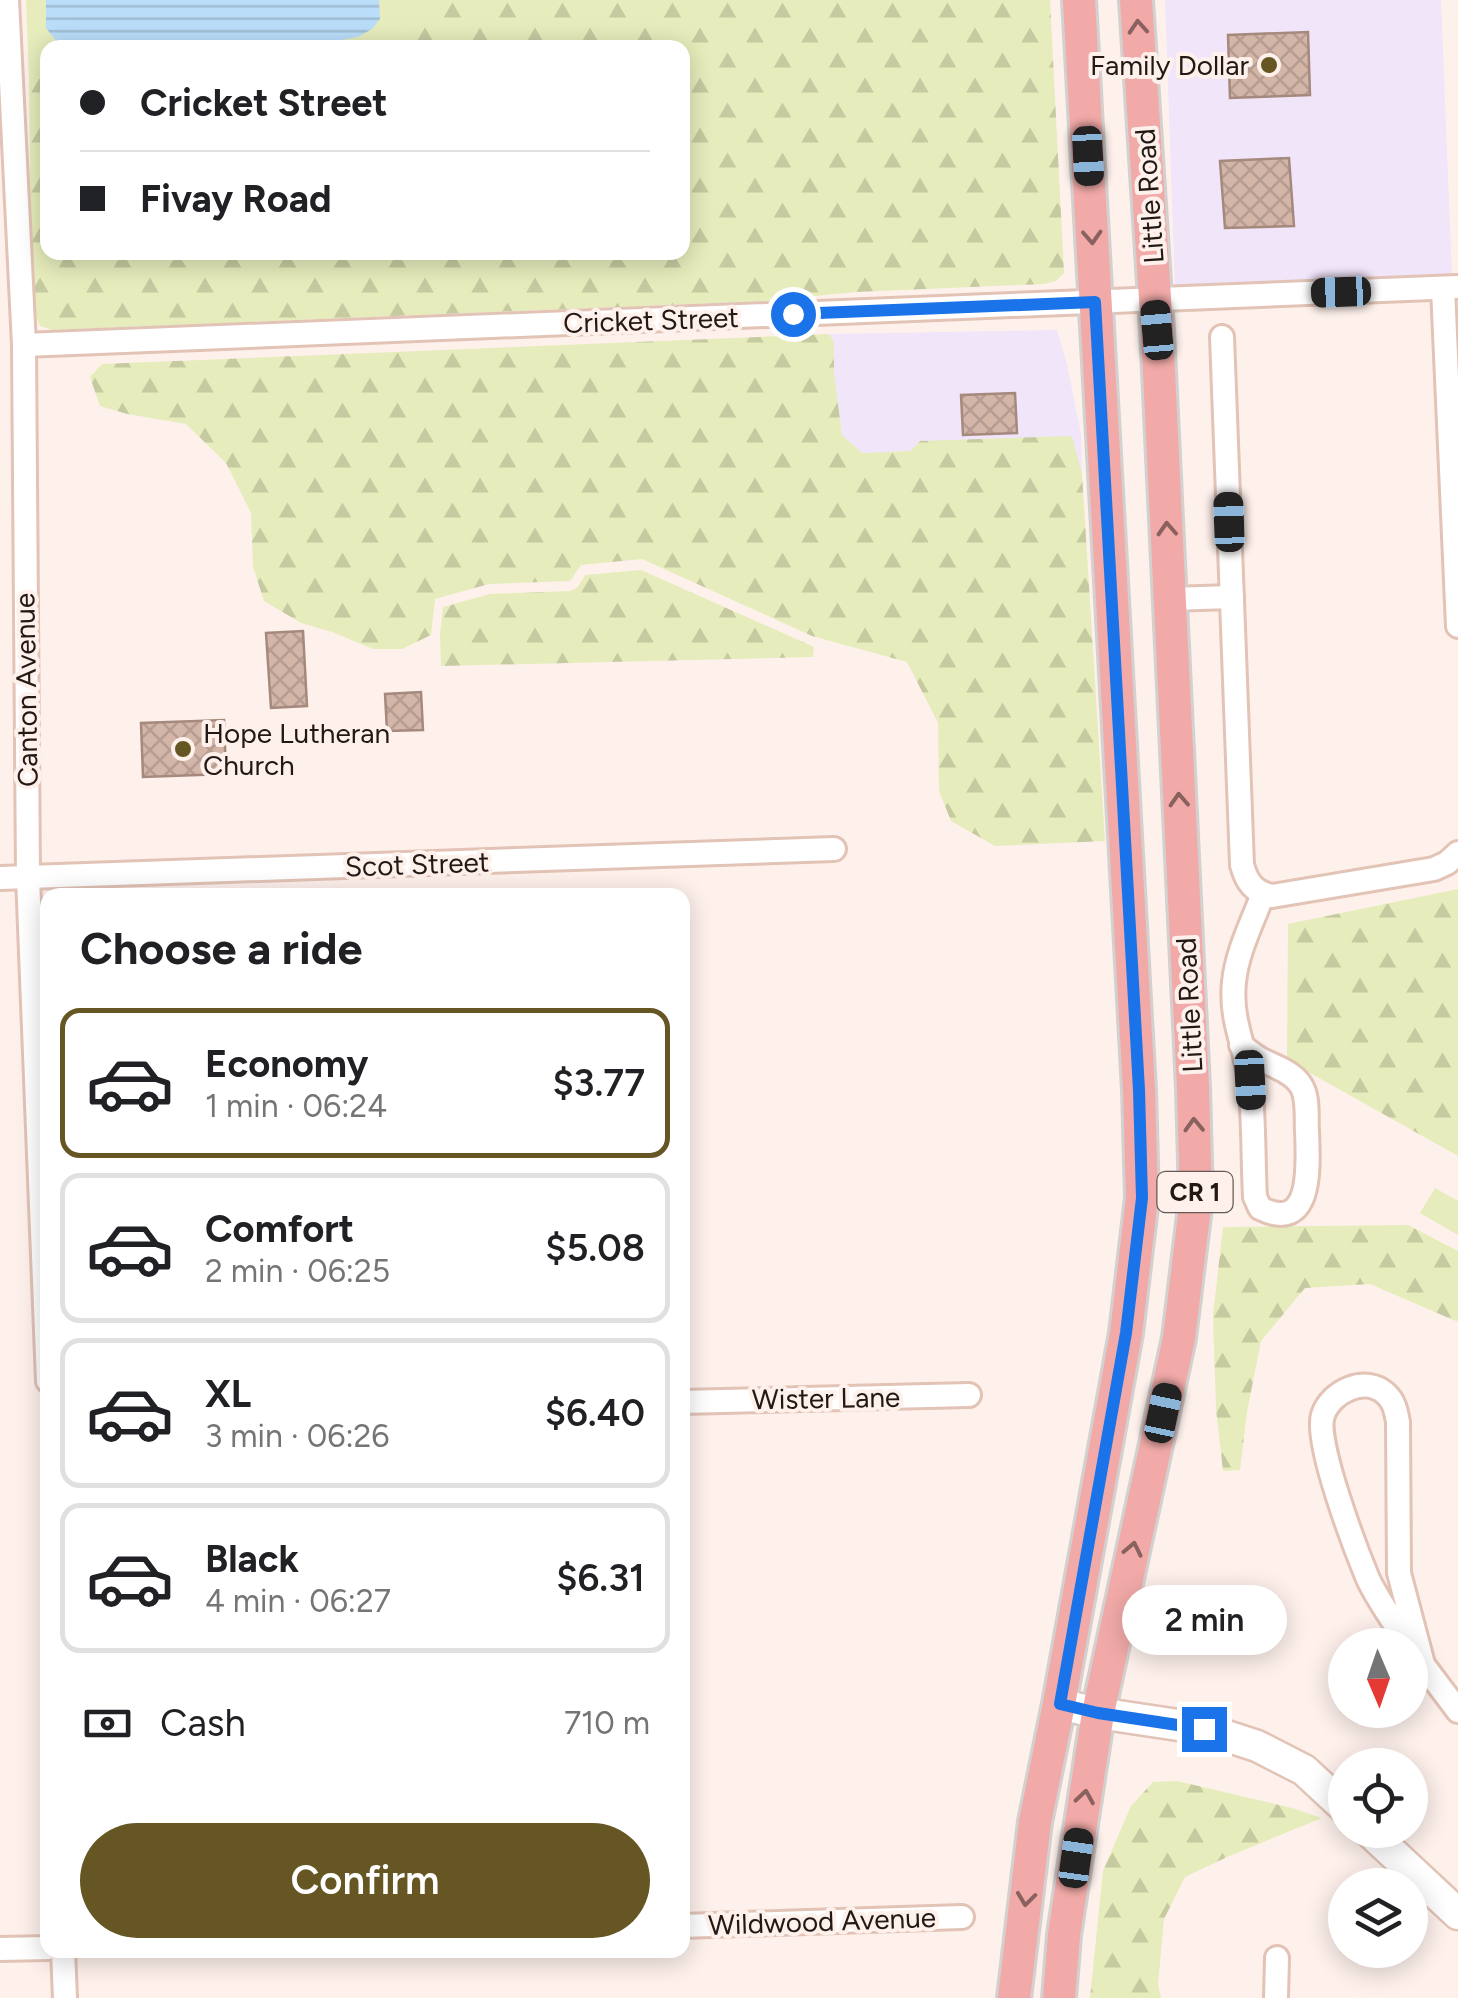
<!DOCTYPE html>
<meta charset="utf-8">
<style>
:root{--surface:#fff;--page:#f2f2f2;--text:#202124;--muted:#757577;--line:#e0e0e0;--accent:#655623}
body{margin:0;font-family:Figtree,sans-serif;background:var(--page);color:var(--text);height:100vh;display:flex;flex-direction:column;font-size:38px;white-space:nowrap}
*{box-sizing:border-box;margin:0}
p{font-size:32px;color:var(--muted)}
.icon{flex:none;width:55px;height:55px;fill:none;stroke:currentColor;stroke-width:2;stroke-linecap:round;stroke-linejoin:round}
.map{position:relative;flex:1;overflow:hidden}
.details{position:absolute;left:40px;top:888px;width:650px;height:1070px;display:flex;flex-direction:column;background:var(--surface);border-radius:20px;box-shadow:0 5px 25px #0003}
.details>*{flex:none}
.hud{position:absolute;left:40px;top:40px;width:650px;height:220px;border-radius:20px;box-shadow:0 5px 25px #0003;display:grid;align-content:center;height:220px;padding:0 40px;background:var(--surface)}
.needle{width:65px;rotate:178deg}
.fabs{position:absolute;left:1328px;top:1628px;display:grid;gap:20px}
.fabs a{display:grid;place-items:center;width:100px;height:100px;border-radius:50%;background:var(--surface);box-shadow:0 5px 25px #0003;font-size:50px}
.end{position:absolute;width:45px;height:45px;margin:-22px;border:12px solid #1a73e8;background:#fff;box-shadow:0 0 0 5px #fff}
.from{border-radius:50%}
.bubble{position:absolute;height:70px;border-radius:35px;background:var(--surface);box-shadow:0 5px 25px #0003;font-size:32px;font-weight:600;line-height:70px;text-align:center}
.car{position:absolute;width:30px;height:60px;margin:-30px -15px;border-radius:12px;box-shadow:0 0 8px 2px #0007;background:linear-gradient(#222 24%,#8ab4d8 0 40%,#222 0 76%,#8ab4d8 0 86%,#222 0)}
.hud b{display:flex;align-items:center;gap:35px;height:95px;font-size:38px}
.hud b+b{border-top:2px solid var(--line)}
.hud i{width:25px;height:25px;background:var(--text)}
ul{padding:0;list-style:none}
li{display:flex;align-items:center;gap:30px;height:150px;margin:0 20px 15px;padding:0 20px;border:5px solid var(--line);border-radius:20px}
li div{flex:1}
li b{display:block;font-size:38px}
li em{font-style:normal;font-weight:600}
li.current{border-color:var(--accent)}
li>.icon{width:90px;height:90px;stroke-width:1.5}
h2{padding:0 40px;font-size:45px;line-height:120px}
.pay{display:flex;align-items:center;gap:25px;height:110px;padding:0 40px;font-size:38px}
.pay p{margin-inline-start:auto}
.primary-button{display:flex;gap:20px;margin-top:auto;padding:20px 40px}
.primary-button a{flex:1;height:115px;border-radius:60px;background:var(--accent);color:#fff;font-size:40px;font-weight:600;line-height:115px;text-align:center}
.map>svg:first-child{display:block}
.commercial{fill:#f1e5f9}
.green{fill:#e6ecbb}
.forest{fill:url(#forest-firs)}
.water{fill:url(#water-rules)}
.building{fill:url(#building-cross-hatch);stroke:#a5897d;stroke-width:2.5}
.lines{fill:none;stroke-linecap:round;stroke-linejoin:round}
.street-casing{stroke:#e2c3b6;stroke-width:28}
.secondary-casing{stroke:#e2c3b6;stroke-width:35}
.primary-casing{stroke:#d3d1d0;stroke-width:38}
.street{stroke:#fff;stroke-width:22}
.secondary{stroke:#fff;stroke-width:30}
.primary{stroke:#f2aaa8;stroke-width:32}
.oneway{stroke:#8a615e}
.route{stroke:#1a73e8;stroke-width:12}
.poi-dot{fill:#655623;stroke:#fef1ec;stroke-width:4}
.labels{text-anchor:middle;dominant-baseline:central;stroke-width:8;stroke-linejoin:round;paint-order:stroke}
.shield{fill:#fef1ec;stroke:#655955;stroke-width:2.5}
.shield-label{font-size:25px;font-weight:bold;fill:#231814}
.poi-label{font-size:28px;fill:#231814;stroke:#fef1ec;text-anchor:end}
.street-label{font-size:28px;fill:#231814;stroke:#fef1ec}
</style>
<div class="map">
<svg width="1458" height="1998" viewBox="0 0 1458 1998">
<defs>
<pattern id="forest-firs" width="22" height="20" patternUnits="userSpaceOnUse" patternTransform="scale(2.5)"><rect width="22" height="20" fill="#e6ecbb"/><path d="M5 1l3.5 6h-7zM16 11l3.5 6h-7z" fill="#c5caa0"/></pattern>
<pattern id="water-rules" width="6" height="5" patternUnits="userSpaceOnUse" patternTransform="scale(2.5)"><rect width="6" height="5" fill="#baddf9"/><path d="M0 2.5h6" fill="none" stroke="#a0bdd5"/></pattern>
<pattern id="building-cross-hatch" width="8" height="8" patternUnits="userSpaceOnUse" patternTransform="scale(2.5)"><rect width="8" height="8" fill="#d4b6a9"/><path d="M0 0l8 8M0 8l8-8" fill="none" stroke="#b69c91"/></pattern>
</defs>
<rect width="100%" height="100%" fill="#fef1ec"/>
<g class="commercial">
<polygon points="1165,0 1441,0 1452,277 1175,288"/>
<polygon points="1057,330 1067,364 1081,434 1082,474 1071,436 911,451 862,453 842,435 834,373 834,342 829,334"/>
</g>
<g class="green">
<polygon points="26,0 410,0 410,23 400,47 48,48 47,79 29,79"/>
<polygon points="1435,1188 1458,1201 1458,1235 1420,1213"/>
</g>
<g class="forest">
<polygon points="410,0 1050,0 1064,273 1056,281 1044,284 856,292 764,301 52,330 40,326 31,304 29,79 47,79 48,252 682,252 682,48 400,47 410,23"/>
<polygon points="829,334 834,342 834,373 842,435 862,453 911,451 920,441 1072,436 1082,474 1105,841 995,846 951,821 939,791 938,723 907,662 812,636 642,559 581,565 570,581 489,584 435,599 431,635 402,649 373,649 332,632 301,623 264,601 253,567 251,513 226,463 186,424 127,414 100,406 90,377 102,364"/>
<polygon points="641,570 814,647 813,657 441,666 440,635 443,607 490,594 570,591 578,587 585,575"/>
<polygon points="1458,889 1458,1156 1287,1060 1288,924"/>
<polygon points="1408,1225 1458,1251 1458,1322 1370,1284 1305,1288 1261,1341 1247,1412 1240,1470 1223,1471 1216,1409 1213,1315 1223,1227"/>
<polygon points="1177,1781 1292,1808 1322,1818 1227,1857 1185,1877 1164,1919 1158,1984 1161,1998 1090,1998 1103,1871 1131,1806 1153,1782"/>
</g>
<polygon class="water" points="46,0 379,0 380,19 372,29 358,37 319,44 222,48 61,47 46,28"/>
<g class="building">
<polygon points="1308,32 1310,95 1230,98 1228,35"/>
<polygon points="1289,158 1294,226 1225,228 1220,161"/>
<polygon points="1015,393 1017,433 963,435 961,395"/>
<polygon points="303,631 307,706 271,708 266,633"/>
<polygon points="421,692 423,730 387,731 385,694"/>
<polygon points="224,720 226,774 143,777 141,723"/>
</g>
<g class="lines">
<defs>
<g id="street">
<polyline points="7,0 24,345 28,877 48,1381"/>
<polyline points="1443,288 1458,626"/>
<path d="M 1222,337 L 1242,865 C 1247,883 1254,892 1272,896 L 1434,869 L 1447,863 L 1458,853"/>
<polyline points="24,345 1458,287"/>
<polyline points="1170,599 1232,597"/>
<polyline points="0,878 834,849"/>
<path d="M 1241,1045 C 1247,1050 1253,1055 1260,1059 C 1273,1066 1291,1071 1300,1084 C 1309,1096 1306,1117 1307,1131 C 1308,1163 1314,1235 1260,1208 L 1255,1197 C 1253,1159 1254,1119 1250,1081 C 1245,1045 1230,1020 1234,982 C 1237,952 1252,923 1263,894"/>
<polyline points="682,1402 969,1395"/>
<path d="M 1409,1645 C 1395,1624 1379,1602 1368,1579 C 1356,1550 1314,1441 1323,1415 C 1331,1391 1366,1375 1386,1394 C 1394,1401 1396,1411 1398,1422 L 1399,1573 L 1423,1664"/>
<polyline points="1415,1654 1458,1711"/>
<polyline points="682,1926 962,1917"/>
<polyline points="0,1949 48,1948"/>
<polyline points="63,1950 65,1998"/>
<polyline points="1276,1998 1277,1958"/>
</g>
<g id="secondary">
<polyline points="1059,1704 1098,1713 1205,1729 1257,1746 1304,1770 1345,1808"/>
<polyline points="1368,1830 1458,1914"/>
</g>
<g id="primary">
<polyline points="1014,1998 1035,1822 1059,1704 1126,1333 1142,1198 1139,1090 1079,0"/>
<polyline points="1059,1998 1064,1935 1098,1713 1179,1338 1196,1199 1193,1088 1157,330 1136,0"/>
</g>
</defs>
<use href="#street" class="street-casing"/>
<use href="#secondary" class="secondary-casing"/>
<use href="#primary" class="primary-casing"/>
<use href="#street" class="street"/>
<use href="#secondary" class="secondary"/>
<use href="#primary" class="primary"/>
</g>
<defs><path id="oneway-chevron" d="M-2-3.5L2.5 0L-2 3.5" fill="none" stroke-width="1.6" stroke-linecap="round" stroke-linejoin="round" transform="scale(2.5)"/></defs>
<g class="oneway">
<use href="#oneway-chevron" transform="translate(1138 27) rotate(-94)"/>
<use href="#oneway-chevron" transform="translate(1092 237) rotate(87)"/>
<use href="#oneway-chevron" transform="translate(1167 529) rotate(-93)"/>
<use href="#oneway-chevron" transform="translate(1179 800) rotate(-93)"/>
<use href="#oneway-chevron" transform="translate(1194 1125) rotate(-92)"/>
<use href="#oneway-chevron" transform="translate(1133 1549) rotate(-78)"/>
<use href="#oneway-chevron" transform="translate(1085 1797) rotate(-81)"/>
<use href="#oneway-chevron" transform="translate(1026 1899) rotate(97)"/>
</g>
<g class="lines">
<polyline class="route" points="793,314 1095,302 1139,1090 1142,1198 1126,1333 1060,1704 1098,1713 1204,1729"/>
</g>
<g class="poi-dot">
<circle cx="1269" cy="65" r="10"/>
<circle cx="183" cy="749" r="10"/>
</g>
<g class="labels">
<rect class="shield" x="1157.5" y="1172" width="75" height="40" rx="8"/>
<g class="shield-label">
<text x="1195" y="1192">CR 1</text>
</g>
<g class="poi-label">
<text x="1249" y="65">Family Dollar</text>
<text x="203" y="733" text-anchor="start">Hope Lutheran<tspan x="203" dy="32">Church</tspan></text>
</g>
<g class="street-label">
<text transform="translate(1149 196) rotate(-94)">Little Road</text>
<text transform="translate(651 320) rotate(-2)">Cricket Street</text>
<text transform="translate(26 690) rotate(-91)">Canton Avenue</text>
<text transform="translate(417 864) rotate(-2)">Scot Street</text>
<text transform="translate(1189 1005) rotate(-93)">Little Road</text>
<text transform="translate(826 1398) rotate(-1)">Wister Lane</text>
<text transform="translate(822 1921) rotate(-2)">Wildwood Avenue</text>
</g>
</g>
</svg>
<div class="fabs">
<a><svg class="needle" viewBox="-14 -14 28 28"><path d="M0-13l5 13h-10z" fill="#e53935"/><path d="M0 13l5-13h-10z" fill="#757577"/></svg></a>
<a><svg class="icon" aria-label="locate" viewBox="0 0 24 24"><circle cx="12" cy="12" r="6"/><path d="M12 2v4M12 18v4M2 12h4M18 12h4"/></svg></a>
<a><svg class="icon" aria-label="layers" viewBox="0 0 24 24"><path d="M12 4l9 5-9 5-9-5zM3 14l9 5 9-5"/></svg></a>
</div>
<i class="end from" style="left:793px;top:314px"></i>
<i class="end" style="left:1204px;top:1729px"></i>
<div class="bubble" style="left:1122px;top:1585px;width:165px">2 min</div>
<i class="car" style="left:1088px;top:156px;rotate:177deg"></i>
<i class="car" style="left:1341px;top:292px;rotate:268deg"></i>
<i class="car" style="left:1157px;top:330px;rotate:355deg"></i>
<i class="car" style="left:1229px;top:522px;rotate:358deg"></i>
<i class="car" style="left:1250px;top:1080px;rotate:177deg"></i>
<i class="car" style="left:1163px;top:1413px;rotate:12deg"></i>
<i class="car" style="left:1076px;top:1858px;rotate:8deg"></i>
<div class="hud">
<b><i class="from"></i>Cricket Street</b>
<b><i></i>Fivay Road</b>
</div>
<section class="details">
<h2>Choose a ride</h2>
<ul>
<li class="current"><svg class="icon" aria-label="car" viewBox="0 0 24 24"><path d="M5 17H2v-5l4-1 3-4h7l3 4 3 1v5h-3M9 17h6M6 11h13"/><circle cx="7" cy="17" r="2"/><circle cx="17" cy="17" r="2"/></svg><div><b>Economy</b><p>1 min · 06:24</p></div><em>$3.77</em></li>
<li><svg class="icon" aria-label="car" viewBox="0 0 24 24"><path d="M5 17H2v-5l4-1 3-4h7l3 4 3 1v5h-3M9 17h6M6 11h13"/><circle cx="7" cy="17" r="2"/><circle cx="17" cy="17" r="2"/></svg><div><b>Comfort</b><p>2 min · 06:25</p></div><em>$5.08</em></li>
<li><svg class="icon" aria-label="car" viewBox="0 0 24 24"><path d="M5 17H2v-5l4-1 3-4h7l3 4 3 1v5h-3M9 17h6M6 11h13"/><circle cx="7" cy="17" r="2"/><circle cx="17" cy="17" r="2"/></svg><div><b>XL</b><p>3 min · 06:26</p></div><em>$6.40</em></li>
<li><svg class="icon" aria-label="car" viewBox="0 0 24 24"><path d="M5 17H2v-5l4-1 3-4h7l3 4 3 1v5h-3M9 17h6M6 11h13"/><circle cx="7" cy="17" r="2"/><circle cx="17" cy="17" r="2"/></svg><div><b>Black</b><p>4 min · 06:27</p></div><em>$6.31</em></li>
</ul>
<div class="pay"><svg class="icon" aria-label="cash" viewBox="0 0 24 24"><path d="M3 7h18v10H3z"/><circle cx="12" cy="12" r="2"/></svg>Cash<p>710 m</p></div>
<div class="primary-button"><a>Confirm</a></div>
</section>
</div>
